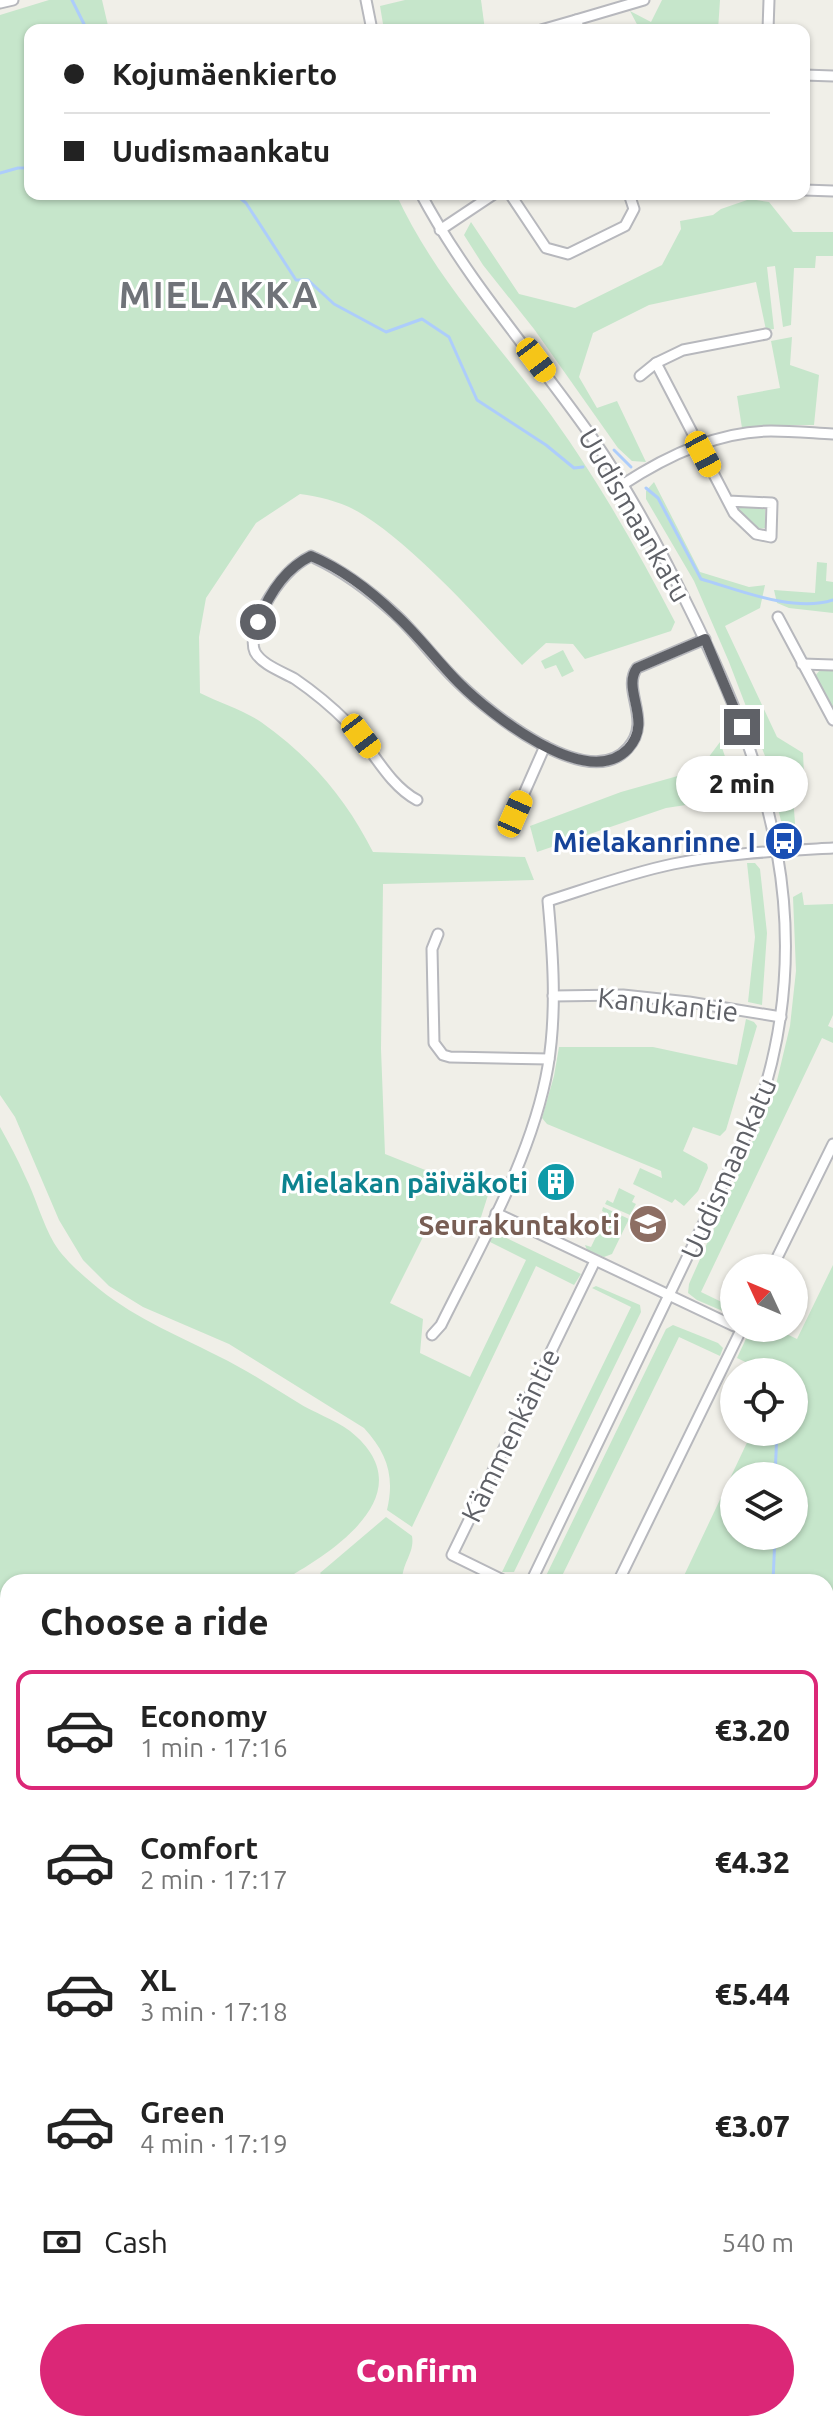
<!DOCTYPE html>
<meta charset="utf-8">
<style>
:root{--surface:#fff;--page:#f6f6f6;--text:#222;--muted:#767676;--line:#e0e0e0;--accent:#db2777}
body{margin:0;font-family:Ubuntu,sans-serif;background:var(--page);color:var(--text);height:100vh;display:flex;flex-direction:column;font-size:30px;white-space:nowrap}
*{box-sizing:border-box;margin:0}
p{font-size:26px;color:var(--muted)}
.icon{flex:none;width:44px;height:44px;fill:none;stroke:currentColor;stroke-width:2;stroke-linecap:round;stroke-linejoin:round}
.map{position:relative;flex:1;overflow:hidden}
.panel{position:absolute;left:0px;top:1574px;width:834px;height:858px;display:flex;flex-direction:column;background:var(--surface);border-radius:24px 24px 0 0;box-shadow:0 2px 6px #0004}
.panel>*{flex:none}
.guide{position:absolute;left:24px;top:24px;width:786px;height:176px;border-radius:16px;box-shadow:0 2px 6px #0004;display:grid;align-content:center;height:176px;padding:0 40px;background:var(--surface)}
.needle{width:52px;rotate:314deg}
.tools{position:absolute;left:720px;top:1254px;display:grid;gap:16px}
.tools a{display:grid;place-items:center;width:88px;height:88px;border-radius:50%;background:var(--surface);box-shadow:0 2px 6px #0004;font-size:40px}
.end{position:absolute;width:36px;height:36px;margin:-18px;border:10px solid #5f6167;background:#fff;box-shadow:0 0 0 4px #fff}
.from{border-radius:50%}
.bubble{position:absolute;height:56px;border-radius:28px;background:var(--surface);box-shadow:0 2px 6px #0004;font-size:26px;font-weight:800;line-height:56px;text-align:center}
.car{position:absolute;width:24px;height:48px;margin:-24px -12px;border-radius:10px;box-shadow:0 0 6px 2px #0007;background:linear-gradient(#f5c518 24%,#345 0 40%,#f5c518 0 76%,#345 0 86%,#f5c518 0)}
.guide b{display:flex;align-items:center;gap:28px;height:76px;font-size:30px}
.guide b+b{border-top:2px solid var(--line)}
.guide i{width:20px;height:20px;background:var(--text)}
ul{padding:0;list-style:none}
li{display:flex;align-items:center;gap:24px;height:120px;margin:0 16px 12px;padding:0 24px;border:4px solid transparent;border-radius:16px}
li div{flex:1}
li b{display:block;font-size:30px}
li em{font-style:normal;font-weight:800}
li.selected{border-color:var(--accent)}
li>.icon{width:72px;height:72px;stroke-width:1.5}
h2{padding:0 40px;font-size:36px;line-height:96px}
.pay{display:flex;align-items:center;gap:20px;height:88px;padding:0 40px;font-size:30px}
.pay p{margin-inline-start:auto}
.primary-button{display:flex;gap:16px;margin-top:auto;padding:16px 40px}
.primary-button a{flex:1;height:92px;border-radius:48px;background:var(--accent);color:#fff;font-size:32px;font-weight:800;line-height:92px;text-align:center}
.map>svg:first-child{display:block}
.green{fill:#c6e6cb;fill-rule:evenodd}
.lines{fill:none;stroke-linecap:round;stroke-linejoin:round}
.stream{stroke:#adcdfb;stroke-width:3}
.minor-casing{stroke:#b7b8bd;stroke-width:13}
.minor{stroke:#fff;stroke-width:9}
.route{stroke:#5f6167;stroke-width:10}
.labels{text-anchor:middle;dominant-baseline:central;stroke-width:6;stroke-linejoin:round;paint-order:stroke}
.street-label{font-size:28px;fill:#5f6167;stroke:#fff}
.transit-label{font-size:28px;font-weight:bold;fill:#164399;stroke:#fff;text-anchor:end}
.culture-label{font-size:28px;font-weight:bold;fill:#0d838f;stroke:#fff;text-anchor:end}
.education-label{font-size:28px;font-weight:bold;fill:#785e54;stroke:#fff;text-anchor:end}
.district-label{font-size:36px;font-weight:bold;letter-spacing:2px;fill:#707379;stroke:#fff}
</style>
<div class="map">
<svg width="833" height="2431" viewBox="0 0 833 2431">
<rect width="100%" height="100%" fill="#f0efe8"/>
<g class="green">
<path d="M 49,0 L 102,0 L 109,30 L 30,30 L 30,194 L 396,194 C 432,273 490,335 542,403 C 593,471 636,547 675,622 L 671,631 L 585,659 L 573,644 L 546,643 L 522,665 C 477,617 419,551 365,516 C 346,503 322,497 300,494 L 256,523 L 206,598 L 199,637 L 200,693 C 220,703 243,710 261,722 C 311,757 346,799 373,852 L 525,857 L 534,880 L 383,884 L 381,1049 L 385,1154 L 488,1195 L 475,1236 L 433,1217 L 390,1303 L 423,1319 L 420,1353 L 470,1377 L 526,1260 L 490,1242 L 494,1232 L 581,1274 L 574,1285 L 536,1266 L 412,1527 L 387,1510 C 395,1476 387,1453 364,1428 L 229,1344 L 143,1307 L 109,1286 L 83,1260 L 59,1220 L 15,1117 L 0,1095 L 0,15 Z"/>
<polygon points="405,0 481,0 485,30 384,30 380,6"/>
<polygon points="662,0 720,0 718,30 640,30 630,11 651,22"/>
<polygon points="750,199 769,202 793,232 833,232 833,256 816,256 815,268 794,268 791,325 783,327 775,266 767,267 774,329 766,330 756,282 649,305 593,333 579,377 597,408 617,401 646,462 632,461 618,448 534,329 483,265 464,235 471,222 519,294 575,308 662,265 681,229 680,221 713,215 721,209"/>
<polygon points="792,337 790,365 819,375 814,425 769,425 742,428 737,396 780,388 771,341"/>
<polygon points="654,482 700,572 749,587 765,585 760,608 725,626 777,737 803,753 805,797 793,797 796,836 788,837 783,829 765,756 729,662 694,581 646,499 646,491"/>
<polygon points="741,505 765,507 765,528 757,529 738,508"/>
<polygon points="817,562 827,563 826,581 833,582 833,613 789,608 777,603 774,590 815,593"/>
<polygon points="563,650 574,671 562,677 556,665 545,669 541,661"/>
<polygon points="820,670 833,670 833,714 814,677"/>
<polygon points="720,742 739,797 666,808 537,852 530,826 621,792 699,770"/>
<polygon points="747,863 755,863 760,869 767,933 762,1005 748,1002 755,937"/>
<polygon points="802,892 804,905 833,904 833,1015 828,1026 833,1028 833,1043 822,1038 701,1292 734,1308 732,1315 697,1300 688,1293 689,1284 774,1093 790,1026 796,971 793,897"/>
<polygon points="746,1019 754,1022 757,1026 726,1130 720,1136 693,1127 683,1151 707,1164 708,1168 698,1191 684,1206 675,1199 672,1203 633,1184 640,1168 662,1178 661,1171 547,1124 542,1118 554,1076 559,1047 653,1047 737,1065"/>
<path d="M 0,1127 C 9,1143 18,1160 25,1176 C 36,1198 42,1222 54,1243 C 63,1258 79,1272 92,1283 C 130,1316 173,1333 218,1356 C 245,1369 271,1386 297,1402 C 314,1413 334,1419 350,1431 C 427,1493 332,1553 280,1582 L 8,1582 L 8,1627 L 0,1624 Z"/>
<polygon points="619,1188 635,1196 632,1202 636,1204 630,1215 605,1204 607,1200 613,1203"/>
<polygon points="603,1207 629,1219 612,1254 604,1257 587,1250 585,1245 591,1247 607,1214 602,1211"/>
<path d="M 833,1265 L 833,2125 L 826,2125 L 826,1582 L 681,1582 L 752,1432 L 794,1432 L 794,1372 L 766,1372 L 737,1358 L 751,1328 L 774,1328 L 797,1339 ZM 794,1476 L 794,1536 L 734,1536 L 734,1476 Z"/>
<polygon points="596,1286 640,1305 641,1312 514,1572 502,1572 631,1307 592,1288"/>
<polygon points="673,1325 718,1343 723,1348 720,1356 679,1337 559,1582 543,1582 666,1329"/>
<path d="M 386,1517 L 412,1536 C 415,1553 402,1562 402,1582 L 328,1582 L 320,1573 Z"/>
<polygon points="833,2132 833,2431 652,2431 652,2424 826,2424 826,2133"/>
<polygon points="8,2272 8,2357 0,2358 0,2276"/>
<polygon points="259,2424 466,2424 466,2431 261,2431"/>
</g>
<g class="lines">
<g class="stream">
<polyline points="72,0 87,30"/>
<polyline points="0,173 18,168 30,168"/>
<polyline points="235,194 246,203 296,280 308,280 334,304 386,332 422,319 449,337 477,400 546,445 574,468 583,467"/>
<polyline points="614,450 631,467"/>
<path d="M 646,488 L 658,498 L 701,579 C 739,590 794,613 833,600"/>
<polyline points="780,1372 780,1363"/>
<polyline points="775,1476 777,1432"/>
<polyline points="773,1582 775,1536"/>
<polyline points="826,2117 833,1981"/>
<polyline points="826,2130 833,2129"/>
<polyline points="826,2282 833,2190"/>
<polyline points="737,2431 737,2424"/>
<polyline points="762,2431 763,2424"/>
<polyline points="775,2431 776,2424"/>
<polyline points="788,2431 789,2424"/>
<polyline points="800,2431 800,2424"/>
<polyline points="815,2431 815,2424"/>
<polyline points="827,2431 833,2351"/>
</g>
<defs>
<g id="minor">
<polyline points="366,0 372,30"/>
<polyline points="0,3 13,0"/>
<polyline points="576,20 644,0"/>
<polyline points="541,30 576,20 580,30"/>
<polyline points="768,30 769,0"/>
<polyline points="804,75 833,76"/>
<polyline points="804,190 833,191"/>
<path d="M 421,194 C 467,281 535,356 591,436 C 629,490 661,550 690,610 C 771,773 819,931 758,1110 L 531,1582"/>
<polyline points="510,194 546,248 568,254 625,226 634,209 629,194"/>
<polyline points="440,230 494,194"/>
<polyline points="656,363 683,350 766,334"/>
<polyline points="640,376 656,363 734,513 756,534 771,537 772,503 728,501"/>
<path d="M 622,485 C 666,456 717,431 771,431 C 792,431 813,433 833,434"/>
<polyline points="778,617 833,720"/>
<polyline points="802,664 833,665"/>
<path d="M 417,800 C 387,784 371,746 348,723 C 332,707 314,692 295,679 C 283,672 262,665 255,652 C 249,639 259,617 265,605 C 276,585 290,566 311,556 L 315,558 C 345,572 371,592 395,614 C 419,636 437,663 461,685 C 491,714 589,793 628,748 C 653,720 621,690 637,668 L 705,639"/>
<polyline points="516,820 515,814 545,746"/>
<polyline points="438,934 432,949 434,1043 443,1055 450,1057 549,1059"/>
<polyline points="553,996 623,995 689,1002 781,1017"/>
<polyline points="496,1213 734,1326"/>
<polyline points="772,1268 833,1144"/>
<path d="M 432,1335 L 441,1325 C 481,1244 533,1155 548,1066 C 557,1012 553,955 548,901 C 589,888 630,873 673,864 C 725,853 779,851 833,848"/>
<polyline points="507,1582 452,1555 595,1261"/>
<polyline points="618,1582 742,1328"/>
<polyline points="0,1874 8,1931 0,1932"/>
<polyline points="0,2046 8,2045"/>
<polyline points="0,2151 8,2150"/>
<polyline points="0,2269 8,2264"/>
<polyline points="51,2424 52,2431"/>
<polyline points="160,2424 161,2431"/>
<polyline points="248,2424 250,2431"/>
<polyline points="572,2424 588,2431"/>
<polyline points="597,2431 597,2424"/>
</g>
</defs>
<use href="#minor" class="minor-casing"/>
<use href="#minor" class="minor"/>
</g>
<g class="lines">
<path class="route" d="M 258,622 C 268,596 284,569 311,556 C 342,569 371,591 396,615 C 419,636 437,661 459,683 C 489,713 587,792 628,749 C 654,721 621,690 637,668 L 705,639 L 742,727"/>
</g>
<defs>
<symbol id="bus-disc" viewBox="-11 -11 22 22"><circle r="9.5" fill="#1a4fb4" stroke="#fff"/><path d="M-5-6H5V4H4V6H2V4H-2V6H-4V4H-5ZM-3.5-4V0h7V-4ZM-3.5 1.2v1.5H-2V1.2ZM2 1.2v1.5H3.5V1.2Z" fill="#fff"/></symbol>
<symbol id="building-disc" viewBox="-11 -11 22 22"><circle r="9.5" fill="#0f9aa8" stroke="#fff"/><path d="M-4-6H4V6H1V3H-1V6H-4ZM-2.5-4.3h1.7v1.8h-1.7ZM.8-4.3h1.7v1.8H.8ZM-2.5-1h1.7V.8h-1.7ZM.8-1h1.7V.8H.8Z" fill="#fff"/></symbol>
<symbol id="school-disc" viewBox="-11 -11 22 22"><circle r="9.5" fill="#8d6e63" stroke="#fff"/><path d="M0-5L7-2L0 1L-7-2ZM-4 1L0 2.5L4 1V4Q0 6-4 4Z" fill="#fff"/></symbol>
</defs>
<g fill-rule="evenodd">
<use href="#bus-disc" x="762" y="819" width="44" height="44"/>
<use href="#building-disc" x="534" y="1160" width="44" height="44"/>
<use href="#school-disc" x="626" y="1202" width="44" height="44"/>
</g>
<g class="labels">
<g class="street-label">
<text transform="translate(635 515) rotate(60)">Uudismaankatu</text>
<text transform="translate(668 1004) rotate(6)">Kanukantie</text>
<text transform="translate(728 1168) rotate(-66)">Uudismaankatu</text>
<text transform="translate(510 1435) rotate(-64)">Kämmenkäntie</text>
</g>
<g class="transit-label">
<text x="756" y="841">Mielakanrinne I</text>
</g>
<g class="culture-label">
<text x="528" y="1182">Mielakan päiväkoti</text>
</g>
<g class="education-label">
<text x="620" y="1224">Seurakuntakoti</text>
</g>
<g class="district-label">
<text x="219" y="294">MIELAKKA</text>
</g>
</g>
</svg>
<div class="tools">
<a><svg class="needle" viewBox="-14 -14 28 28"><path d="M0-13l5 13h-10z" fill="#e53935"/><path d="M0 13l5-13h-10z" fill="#767676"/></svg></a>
<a><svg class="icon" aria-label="locate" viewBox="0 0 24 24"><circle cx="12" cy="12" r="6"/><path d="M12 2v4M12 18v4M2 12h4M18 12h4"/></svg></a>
<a><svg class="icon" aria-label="layers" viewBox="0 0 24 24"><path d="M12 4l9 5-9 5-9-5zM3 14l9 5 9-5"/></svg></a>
</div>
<i class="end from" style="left:258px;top:622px"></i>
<i class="end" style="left:742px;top:727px"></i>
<div class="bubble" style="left:676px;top:756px;width:132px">2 min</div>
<i class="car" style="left:536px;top:360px;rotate:143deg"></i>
<i class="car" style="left:703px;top:454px;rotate:152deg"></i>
<i class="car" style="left:361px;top:736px;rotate:143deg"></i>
<i class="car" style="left:515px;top:814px;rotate:24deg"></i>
<div class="guide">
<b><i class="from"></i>Kojumäenkierto</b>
<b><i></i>Uudismaankatu</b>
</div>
<section class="panel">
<h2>Choose a ride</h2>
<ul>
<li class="selected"><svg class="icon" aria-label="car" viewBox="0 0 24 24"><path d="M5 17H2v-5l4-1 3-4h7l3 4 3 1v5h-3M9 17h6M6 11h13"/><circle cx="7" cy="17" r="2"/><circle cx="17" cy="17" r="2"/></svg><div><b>Economy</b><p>1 min · 17:16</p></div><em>€3.20</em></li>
<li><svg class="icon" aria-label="car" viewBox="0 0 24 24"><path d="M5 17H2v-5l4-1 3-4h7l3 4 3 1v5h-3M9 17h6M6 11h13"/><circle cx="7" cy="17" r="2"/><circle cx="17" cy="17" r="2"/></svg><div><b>Comfort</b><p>2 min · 17:17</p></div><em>€4.32</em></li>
<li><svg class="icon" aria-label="car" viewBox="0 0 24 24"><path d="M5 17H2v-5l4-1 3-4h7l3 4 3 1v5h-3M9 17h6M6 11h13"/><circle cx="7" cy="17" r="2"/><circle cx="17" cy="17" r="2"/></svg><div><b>XL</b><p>3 min · 17:18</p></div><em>€5.44</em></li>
<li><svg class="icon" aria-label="car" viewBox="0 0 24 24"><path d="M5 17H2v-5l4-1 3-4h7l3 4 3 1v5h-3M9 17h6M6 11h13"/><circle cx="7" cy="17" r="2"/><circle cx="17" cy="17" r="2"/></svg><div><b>Green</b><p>4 min · 17:19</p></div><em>€3.07</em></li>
</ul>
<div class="pay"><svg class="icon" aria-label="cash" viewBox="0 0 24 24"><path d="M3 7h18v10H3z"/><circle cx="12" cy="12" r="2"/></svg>Cash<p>540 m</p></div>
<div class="primary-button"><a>Confirm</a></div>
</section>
</div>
